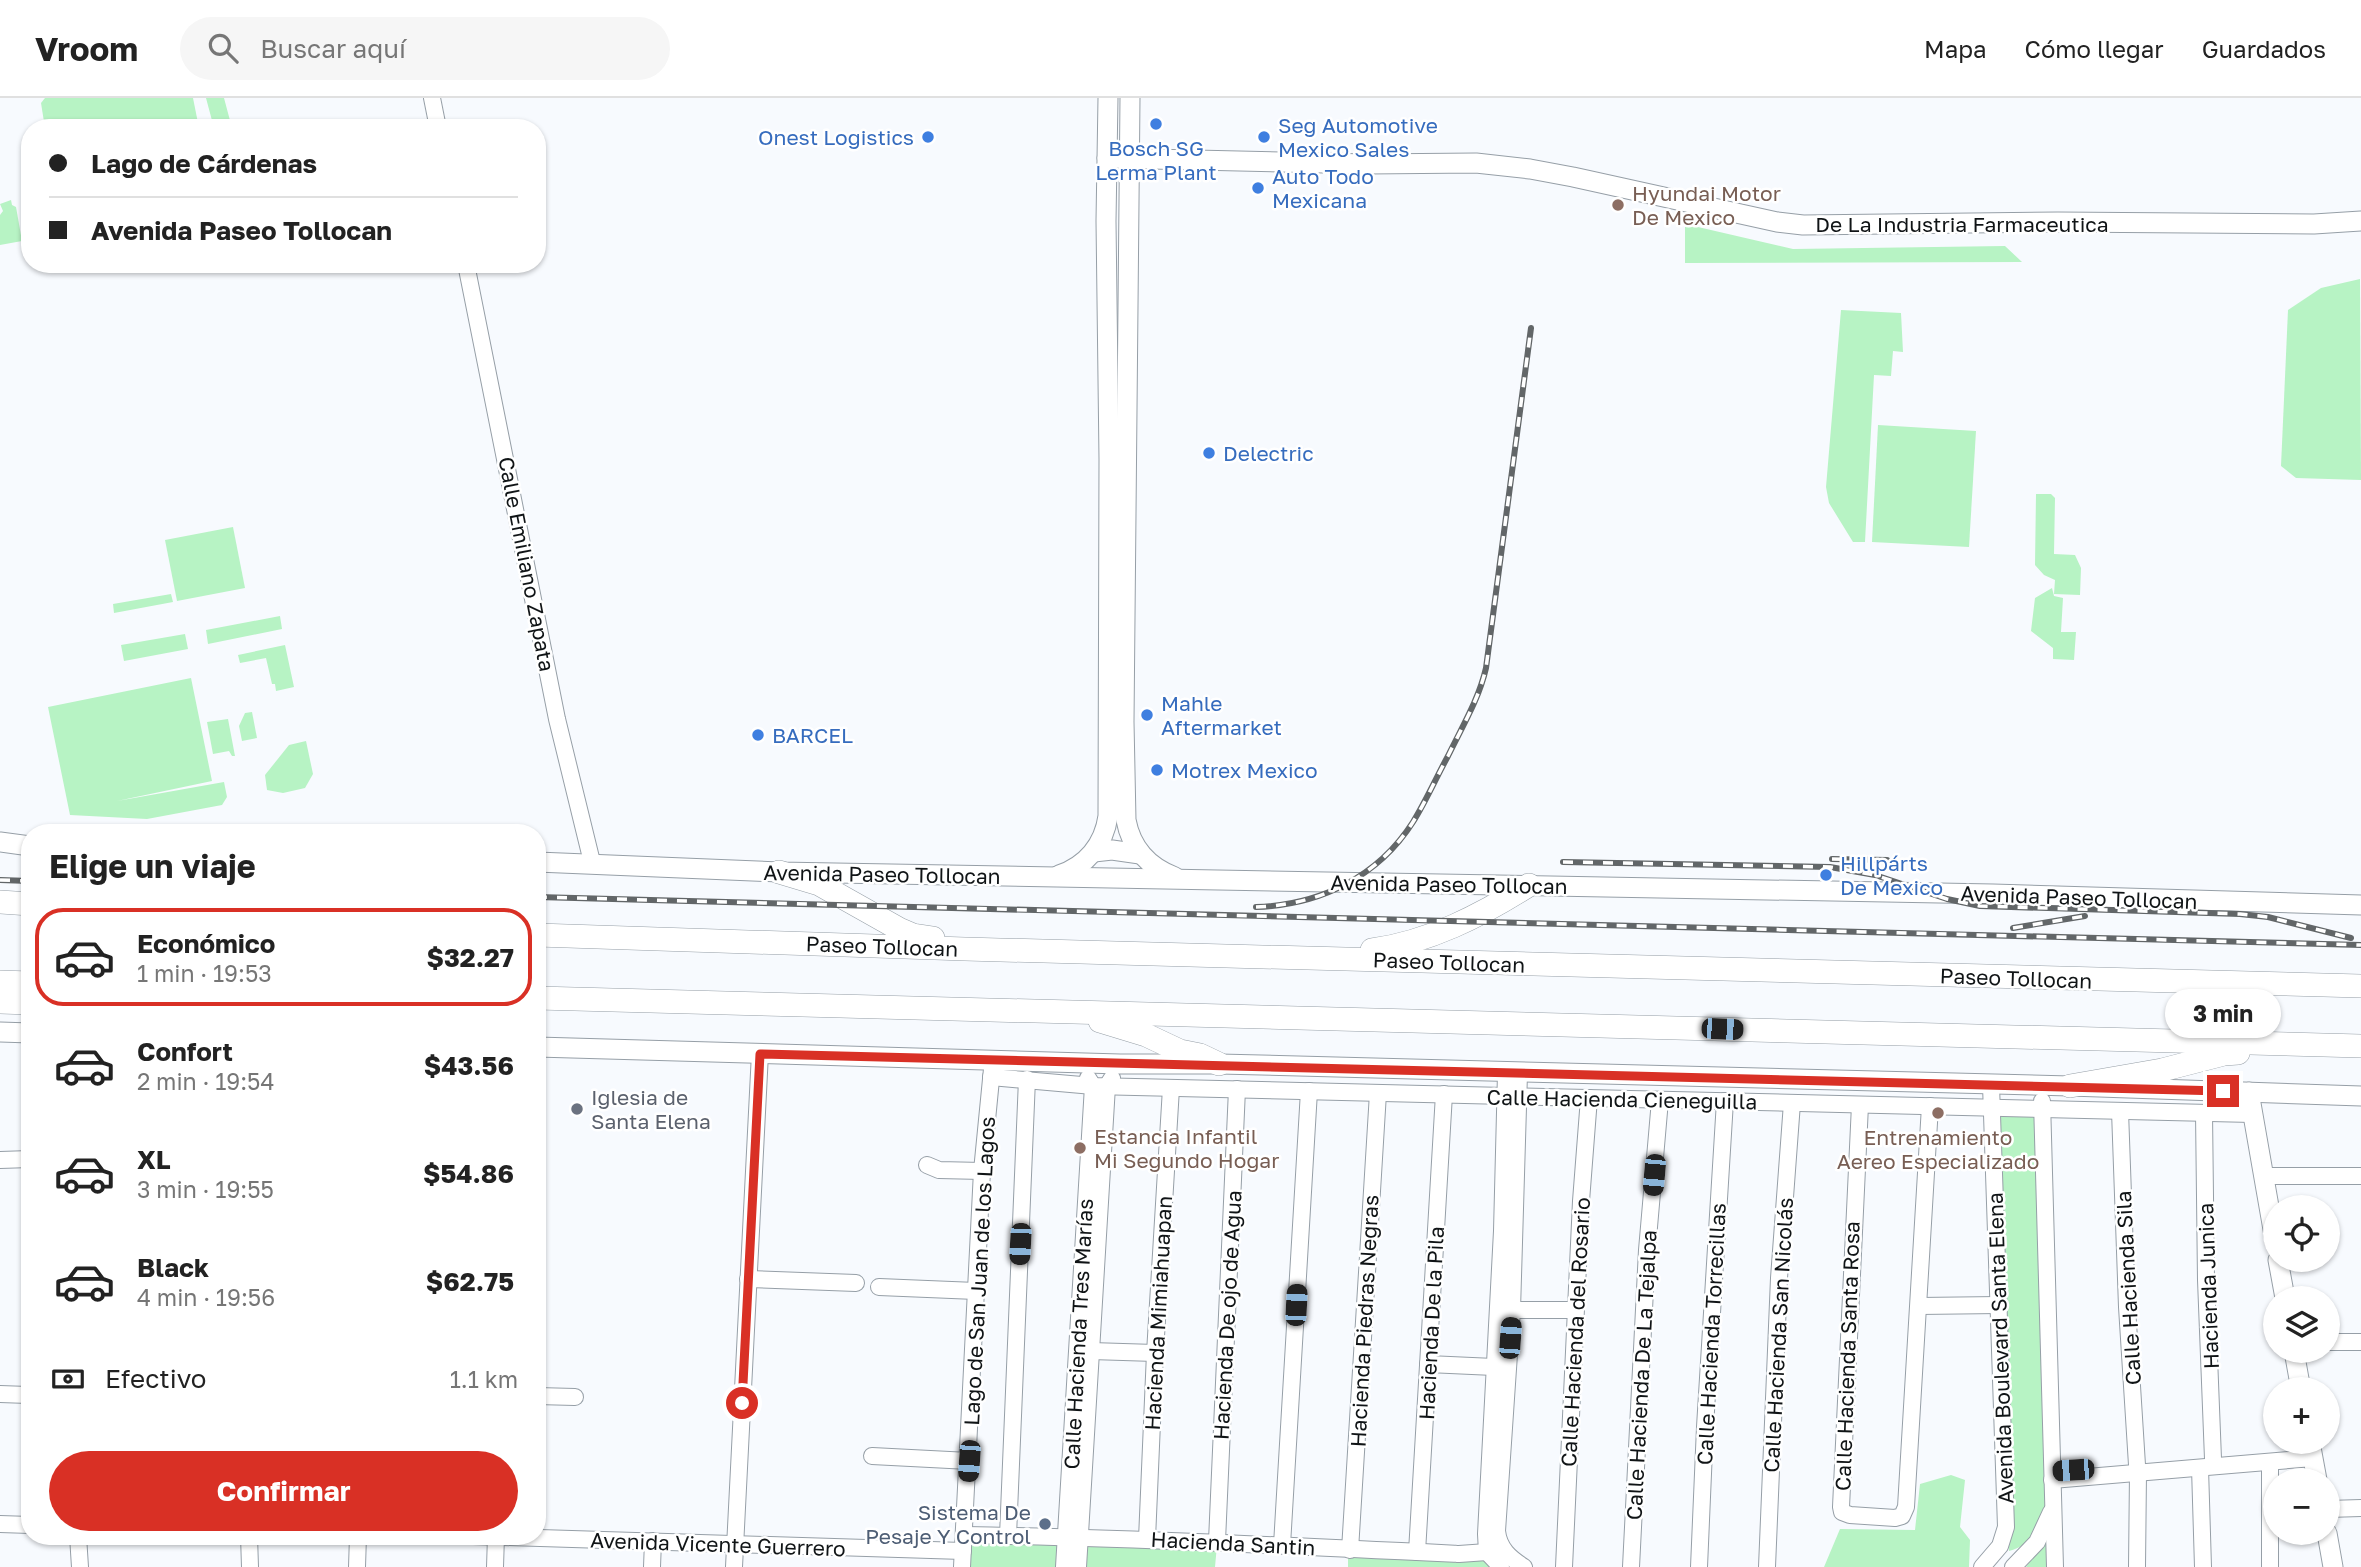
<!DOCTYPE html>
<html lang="es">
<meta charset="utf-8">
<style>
:root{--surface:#fff;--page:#f6f6f6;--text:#222;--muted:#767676;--line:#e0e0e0;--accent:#d93025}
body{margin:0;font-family:"Golos Text",sans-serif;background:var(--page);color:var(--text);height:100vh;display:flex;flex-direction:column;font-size:26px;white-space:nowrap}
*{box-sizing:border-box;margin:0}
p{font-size:23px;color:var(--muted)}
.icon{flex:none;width:38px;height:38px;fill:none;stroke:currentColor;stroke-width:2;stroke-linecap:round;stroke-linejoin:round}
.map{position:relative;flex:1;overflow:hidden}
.details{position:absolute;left:21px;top:726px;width:525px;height:721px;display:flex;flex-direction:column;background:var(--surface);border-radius:28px;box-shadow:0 2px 5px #0004}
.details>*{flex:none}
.banner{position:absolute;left:21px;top:21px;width:525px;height:154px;border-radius:28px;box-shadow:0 2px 5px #0004;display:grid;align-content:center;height:154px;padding:0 28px;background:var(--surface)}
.fabs{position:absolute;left:2263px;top:1097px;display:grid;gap:14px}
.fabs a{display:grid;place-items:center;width:77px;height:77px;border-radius:50%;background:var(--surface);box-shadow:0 2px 5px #0004;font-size:35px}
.end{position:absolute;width:32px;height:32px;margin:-16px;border:9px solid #d93025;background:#fff;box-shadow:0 0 0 4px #fff}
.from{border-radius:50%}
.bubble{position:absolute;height:49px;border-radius:24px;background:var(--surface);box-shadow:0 2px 5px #0004;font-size:23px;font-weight:700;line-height:49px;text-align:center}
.car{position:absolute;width:21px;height:42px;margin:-21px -10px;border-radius:9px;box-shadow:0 0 5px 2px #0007;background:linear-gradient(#222 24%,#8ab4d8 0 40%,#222 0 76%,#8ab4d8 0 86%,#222 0)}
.banner b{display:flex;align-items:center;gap:24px;height:66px;font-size:26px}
.banner b+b{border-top:2px solid var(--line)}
.banner i{width:18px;height:18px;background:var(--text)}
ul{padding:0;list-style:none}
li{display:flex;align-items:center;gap:21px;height:98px;margin:0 14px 10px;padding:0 14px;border:4px solid transparent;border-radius:28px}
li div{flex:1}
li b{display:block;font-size:26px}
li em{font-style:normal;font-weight:700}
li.active{border-color:var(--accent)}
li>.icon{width:63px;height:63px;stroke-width:1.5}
h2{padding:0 28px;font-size:32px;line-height:84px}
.pay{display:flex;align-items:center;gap:18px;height:77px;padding:0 28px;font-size:26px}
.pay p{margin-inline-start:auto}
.primary-button{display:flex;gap:14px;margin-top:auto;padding:14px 28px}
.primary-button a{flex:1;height:80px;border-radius:42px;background:var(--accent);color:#fff;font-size:28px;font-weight:700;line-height:80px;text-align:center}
header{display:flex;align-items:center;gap:42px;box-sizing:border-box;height:98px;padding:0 35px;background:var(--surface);border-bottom:2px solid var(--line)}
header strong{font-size:33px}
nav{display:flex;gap:38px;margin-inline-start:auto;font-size:24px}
.search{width:490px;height:63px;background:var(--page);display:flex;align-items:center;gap:18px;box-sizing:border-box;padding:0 24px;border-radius:38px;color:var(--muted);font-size:26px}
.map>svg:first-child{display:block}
.green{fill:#b7f3c4}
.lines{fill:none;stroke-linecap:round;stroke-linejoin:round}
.minor-casing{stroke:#969fa7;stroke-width:18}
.major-casing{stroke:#969fa7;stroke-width:21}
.highway-casing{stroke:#969fa7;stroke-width:24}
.minor{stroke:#fff;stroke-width:16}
.major{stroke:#fff;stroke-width:19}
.highway{stroke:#fff;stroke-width:23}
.rail-casing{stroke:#626668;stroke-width:6}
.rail{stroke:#fff;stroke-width:3.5;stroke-dasharray:10;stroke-linecap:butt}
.route{stroke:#d93025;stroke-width:9}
.shop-dot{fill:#3f7fe0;stroke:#fff;stroke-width:2.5}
.education-dot{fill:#8d6e63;stroke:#fff;stroke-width:2.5}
.worship-dot{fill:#6b7280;stroke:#fff;stroke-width:2.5}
.service-dot{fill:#5c6f8a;stroke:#fff;stroke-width:2.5}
.labels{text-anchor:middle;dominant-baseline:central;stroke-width:5;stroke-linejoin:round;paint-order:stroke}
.shop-label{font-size:21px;fill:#366cbe;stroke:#fff;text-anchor:start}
.education-label{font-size:21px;fill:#785e54;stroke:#fff;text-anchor:start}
.street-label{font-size:21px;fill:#101416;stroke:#fff}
.worship-label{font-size:21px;fill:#5b616d;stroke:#fff;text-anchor:start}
.service-label{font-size:21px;fill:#4e5e75;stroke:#fff;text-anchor:end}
</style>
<header>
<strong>Vroom</strong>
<div class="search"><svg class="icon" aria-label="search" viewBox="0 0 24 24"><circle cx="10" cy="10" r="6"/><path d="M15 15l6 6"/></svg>Buscar aquí</div>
<nav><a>Mapa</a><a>Cómo llegar</a><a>Guardados</a></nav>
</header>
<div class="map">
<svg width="2361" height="1469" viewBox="0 0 2361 1469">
<rect width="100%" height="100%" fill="#f7fafe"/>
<g class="green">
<polygon points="45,0 193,0 199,30 45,30 41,5"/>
<polygon points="206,0 224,0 232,30 214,30"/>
<polygon points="11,102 12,107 16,109 22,143 0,147 0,117 3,113 0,106"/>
<polygon points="1685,126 1793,151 2005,148 2022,164 1685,165"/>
<polygon points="2360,181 2361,382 2296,380 2281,368 2288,212 2321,190"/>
<polygon points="1841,212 1901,215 1903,254 1893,253 1891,278 1874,277 1865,444 1853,444 1829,405 1826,389"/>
<polygon points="1878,327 1976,333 1969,449 1872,444"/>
<polygon points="2036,396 2051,396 2055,400 2054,456 2075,457 2081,470 2080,497 2054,496 2055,482 2044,477 2035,467"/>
<polygon points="233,429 245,490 177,503 165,442"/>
<polygon points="2052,490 2054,498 2063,500 2061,534 2076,534 2074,562 2053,561 2053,550 2031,533 2035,500"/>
<polygon points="171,496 173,504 114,515 113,506"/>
<polygon points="280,518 282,531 208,546 206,532"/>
<polygon points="185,536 188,551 124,563 121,547"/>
<polygon points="285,547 294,589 276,593 275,586 272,586 266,560 240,565 238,557"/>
<polygon points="191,580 212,683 117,703 224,684 227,699 222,707 147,721 70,717 48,609"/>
<polygon points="252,614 257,640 242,643 239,628 245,615"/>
<polygon points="228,621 235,658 232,658 229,653 213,656 207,624"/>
<polygon points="306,643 313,676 305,690 283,695 267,692 265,677 289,647"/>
<path d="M 1998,1016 L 2038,1016 L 2047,1402 C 2043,1426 2035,1446 2009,1453 Z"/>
<polygon points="1951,1377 1965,1382 1960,1429 1970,1442 1969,1469 1824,1469 1840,1431 1915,1432 1920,1386"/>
<polygon points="2052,1433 2052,1469 2026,1469"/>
<polygon points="972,1441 1058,1442 1057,1469 970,1469"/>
<polygon points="1082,1441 1217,1447 1215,1469 1080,1469"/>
<polygon points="1348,1457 1488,1462 1495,1469 1348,1469"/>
</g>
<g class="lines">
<defs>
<g id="minor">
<polyline points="432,0 438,30"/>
<polyline points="466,166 557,621 592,764"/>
<path d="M 1519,975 L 1512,1212 L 1497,1433 C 1499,1451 1510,1460 1524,1469"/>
<polyline points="991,979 1093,988 2252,1016"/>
<polyline points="2042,1003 2055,1469"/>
<polyline points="1860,1007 1841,1409 1842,1414 1850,1417 1895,1420 1902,1418 1906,1409 1930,1008"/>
<polyline points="2120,1013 2127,1209 2137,1367"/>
<polyline points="2204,1015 2206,1182 2213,1361"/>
<polyline points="0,1062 30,1061"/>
<polyline points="927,1067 939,1072 982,1073"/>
<polyline points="2263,1078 2361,1078"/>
<polyline points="748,1181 856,1185"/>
<polyline points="879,1189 976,1193"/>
<polyline points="1919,1208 1999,1207"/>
<polyline points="1512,1212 1575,1212"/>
<polyline points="2328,1244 2361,1244"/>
<polyline points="1091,1253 1155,1255"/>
<polyline points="1428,1266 1494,1269"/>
<polyline points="0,1296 28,1297"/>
<polyline points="537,1298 575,1299"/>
<polyline points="872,1358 969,1363"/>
<polyline points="2270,1365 2270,1469"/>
<polyline points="2200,1370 2203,1469"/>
<polyline points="2052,1382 2313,1360"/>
<polyline points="2328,1411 2361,1410"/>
<polyline points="0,1426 30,1427"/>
<path d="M 965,1437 C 1130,1440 1294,1448 1459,1456 L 1487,1454 L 1500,1448"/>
<polyline points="78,1438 80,1469"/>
<polyline points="249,1438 250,1469"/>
<polyline points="473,1438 963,1453"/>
<polyline points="1008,1438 1027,981"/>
<polyline points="1147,1441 1155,1255 1171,990"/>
<polyline points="1217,1443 1237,991"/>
<polyline points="1282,1447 1309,993"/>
<polyline points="1350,1452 1378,995"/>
<polyline points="1417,1454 1444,996"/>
<polyline points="357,1469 358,1438"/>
<polyline points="495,1469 496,1438"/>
<polyline points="652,1469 653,1443"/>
<polyline points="734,1469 760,955"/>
<polyline points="962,1469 982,1073 992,971"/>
<polyline points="1064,1469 1093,988 1088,980"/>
<polyline points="1078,1469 1107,988 1112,980"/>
<polyline points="1501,1469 1487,1454 1486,1436 1502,1133 1506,975"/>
<polyline points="1564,1469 1581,1103 1589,1000"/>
<polyline points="1631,1469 1647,1152 1660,1002"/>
<polyline points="1699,1469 1705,1329 1725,1003"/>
<polyline points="1767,1469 1779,1180 1792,1005"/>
<polyline points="1982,1469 2000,1448 2006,1429 1991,987"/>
<polyline points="2013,1469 2037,1444 2051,1414"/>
<polyline points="2137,1469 2138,1375"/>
</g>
<g id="major">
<path d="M 1130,0 L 1124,624 L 1126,722 C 1131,749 1148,769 1175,779"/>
<polyline points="1107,60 1367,66 1476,65 1530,71 1573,79 1777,124 1803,127 2058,124 2314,126 2361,123"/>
<polyline points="0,744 30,748"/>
<polyline points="1094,754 1112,752 1140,756"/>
<polyline points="537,764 779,774 1993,796 2361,807"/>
<path d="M 1059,777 C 1086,768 1104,747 1108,718 L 1109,361 L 1106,123 L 1108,0"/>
<polyline points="0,934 30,935"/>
<polyline points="537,949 1120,966 1219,966 2070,988 2361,998"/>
<polyline points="2249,994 2275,1143"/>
<polyline points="2278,1162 2285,1200"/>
<polyline points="2294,1253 2301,1292"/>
<polyline points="2310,1344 2317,1382"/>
<polyline points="2327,1435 2333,1469"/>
</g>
<g id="highway">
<polyline points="779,774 819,786 899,831 913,837 933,840"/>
<polyline points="0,804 30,806"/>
<polyline points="537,837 965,851 2361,888"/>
<path d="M 1372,852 C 1429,844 1480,818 1529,787"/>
<polyline points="0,884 30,885"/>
<polyline points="537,900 2361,948"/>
<polyline points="0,904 30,905"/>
<polyline points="1100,923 1146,937 1180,953 1200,957 1219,966"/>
<polyline points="2070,988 2162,972 2224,956 2238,955"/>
</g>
</defs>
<use href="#minor" class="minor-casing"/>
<use href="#major" class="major-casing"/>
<use href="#highway" class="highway-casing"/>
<use href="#minor" class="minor"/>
<use href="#major" class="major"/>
<use href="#highway" class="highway"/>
<defs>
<g id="rail">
<polyline points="1832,761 1887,762"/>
<polyline points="1563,764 1830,769 1875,777 1947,801 1980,808 2240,816 2268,819 2351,840"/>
<polyline points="0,782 30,783"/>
<polyline points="537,799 2361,847"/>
<path d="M 1256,809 C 1320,807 1378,779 1413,724 C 1426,703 1436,680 1448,658 C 1462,629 1479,601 1486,570 L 1531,230"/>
<polyline points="2013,830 2085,818"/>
</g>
</defs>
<use href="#rail" class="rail-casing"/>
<use href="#rail" class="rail"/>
</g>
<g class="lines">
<polyline class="route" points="742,1305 760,956 2223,993"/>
</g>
<g class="shop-dot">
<circle cx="1156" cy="26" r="7"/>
<circle cx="928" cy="39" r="7"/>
<circle cx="1264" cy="39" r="7"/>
<circle cx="1258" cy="90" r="7"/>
<circle cx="1209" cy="355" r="7"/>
<circle cx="1147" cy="617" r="7"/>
<circle cx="758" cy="637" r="7"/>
<circle cx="1157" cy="672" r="7"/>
<circle cx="1826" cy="777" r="7"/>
</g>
<g class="education-dot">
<circle cx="1618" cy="107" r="7"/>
<circle cx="1938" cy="1015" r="7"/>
<circle cx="1080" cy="1050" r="7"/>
</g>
<circle class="worship-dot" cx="577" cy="1011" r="7"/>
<circle class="service-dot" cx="1045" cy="1426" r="7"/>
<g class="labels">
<g class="shop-label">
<text x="1278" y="27">Seg Automotive<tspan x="1278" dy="24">Mexico Sales</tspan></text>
<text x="914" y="39" text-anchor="end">Onest Logistics</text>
<text x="1156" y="50" text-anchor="middle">Bosch SG<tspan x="1156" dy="24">Lerma Plant</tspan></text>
<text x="1272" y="78">Auto Todo<tspan x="1272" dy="24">Mexicana</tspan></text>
<text x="1223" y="355">Delectric</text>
<text x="1161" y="605">Mahle<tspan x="1161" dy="24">Aftermarket</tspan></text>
<text x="772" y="637">BARCEL</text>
<text x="1171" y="672">Motrex Mexico</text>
<text x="1840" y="765">Hillpárts<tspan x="1840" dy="24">De Mexico</tspan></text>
</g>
<g class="education-label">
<text x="1632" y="95">Hyundai Motor<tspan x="1632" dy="24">De Mexico</tspan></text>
<text x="1094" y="1038">Estancia Infantil<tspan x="1094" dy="24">Mi Segundo Hogar</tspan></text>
<text x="1938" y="1039" text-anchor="middle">Entrenamiento<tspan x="1938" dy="24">Aereo Especializado</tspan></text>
</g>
<g class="street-label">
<text x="1962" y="126">De La Industria Farmaceutica</text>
<text transform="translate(527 466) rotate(79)">Calle Emiliano Zapata</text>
<text transform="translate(882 776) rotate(1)">Avenida Paseo Tollocan</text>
<text transform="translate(1449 786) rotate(1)">Avenida Paseo Tollocan</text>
<text transform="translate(2079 799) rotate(2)">Avenida Paseo Tollocan</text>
<text transform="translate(882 848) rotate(2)">Paseo Tollocan</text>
<text transform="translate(1449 864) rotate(2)">Paseo Tollocan</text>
<text transform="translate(2016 880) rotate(2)">Paseo Tollocan</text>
<text transform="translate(1622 1001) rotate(1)">Calle Hacienda Cieneguilla</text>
<text transform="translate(979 1173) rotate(-87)">Lago de San Juan de los Lagos</text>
<text transform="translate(2208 1188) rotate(-92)">Hacienda Junica</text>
<text transform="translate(2128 1190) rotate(-93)">Calle Hacienda Sila</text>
<text transform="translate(1158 1215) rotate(-87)">Hacienda Mimiahuapan</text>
<text transform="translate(1227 1217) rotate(-87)">Hacienda De ojo de Agua</text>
<text transform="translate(1364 1223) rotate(-87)">Hacienda Piedras Negras</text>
<text transform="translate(1431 1225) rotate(-87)">Hacienda De la Pila</text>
<text transform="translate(1575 1234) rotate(-87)">Calle Hacienda del Rosario</text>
<text transform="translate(1078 1236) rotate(-87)">Calle Hacienda Tres Marías</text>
<text transform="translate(1711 1236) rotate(-87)">Calle Hacienda Torrecillas</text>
<text transform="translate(1778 1237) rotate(-87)">Calle Hacienda San Nicolás</text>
<text transform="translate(2000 1250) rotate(-92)">Avenida Boulevard Santa Elena</text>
<text transform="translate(1847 1258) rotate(-88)">Calle Hacienda Santa Rosa</text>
<text transform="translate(1641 1277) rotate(-87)">Calle Hacienda De La Tejalpa</text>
<text transform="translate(1233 1445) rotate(3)">Hacienda Santin</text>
<text transform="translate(718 1446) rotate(2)">Avenida Vicente Guerrero</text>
</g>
<g class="worship-label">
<text x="591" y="999">Iglesia de<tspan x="591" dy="24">Santa Elena</tspan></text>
</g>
<g class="service-label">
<text x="1031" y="1414">Sistema De<tspan x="1031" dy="24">Pesaje Y Control</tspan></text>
</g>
</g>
</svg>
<div class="fabs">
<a><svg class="icon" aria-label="locate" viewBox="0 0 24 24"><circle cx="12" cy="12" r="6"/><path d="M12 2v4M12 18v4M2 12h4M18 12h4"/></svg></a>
<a><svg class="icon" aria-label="layers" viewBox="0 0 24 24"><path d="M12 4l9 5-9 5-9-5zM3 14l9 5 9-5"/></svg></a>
<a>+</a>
<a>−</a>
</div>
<i class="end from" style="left:742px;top:1305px"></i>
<i class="end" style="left:2223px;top:993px"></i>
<div class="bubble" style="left:2165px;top:891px;width:116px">3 min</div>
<i class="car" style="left:1722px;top:931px;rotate:92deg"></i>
<i class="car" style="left:1654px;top:1077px;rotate:185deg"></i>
<i class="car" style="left:1020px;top:1146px;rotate:183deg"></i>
<i class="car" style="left:1296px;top:1207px;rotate:3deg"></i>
<i class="car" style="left:1510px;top:1240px;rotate:4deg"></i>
<i class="car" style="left:969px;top:1363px;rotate:184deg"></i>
<i class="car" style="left:2073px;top:1372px;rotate:266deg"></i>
<div class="banner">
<b><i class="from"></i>Lago de Cárdenas</b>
<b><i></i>Avenida Paseo Tollocan</b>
</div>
<section class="details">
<h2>Elige un viaje</h2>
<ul>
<li class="active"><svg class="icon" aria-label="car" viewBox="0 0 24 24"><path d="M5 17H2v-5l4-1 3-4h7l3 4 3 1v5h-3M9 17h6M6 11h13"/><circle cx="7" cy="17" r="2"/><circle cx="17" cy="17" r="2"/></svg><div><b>Económico</b><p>1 min · 19:53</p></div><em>$32.27</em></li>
<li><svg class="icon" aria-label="car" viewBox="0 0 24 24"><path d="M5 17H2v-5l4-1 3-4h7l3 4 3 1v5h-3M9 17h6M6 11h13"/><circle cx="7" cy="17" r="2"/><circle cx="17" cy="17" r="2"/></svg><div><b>Confort</b><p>2 min · 19:54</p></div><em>$43.56</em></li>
<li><svg class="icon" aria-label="car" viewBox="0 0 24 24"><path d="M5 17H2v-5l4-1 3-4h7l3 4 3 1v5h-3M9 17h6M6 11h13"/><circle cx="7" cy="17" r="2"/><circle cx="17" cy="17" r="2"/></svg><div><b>XL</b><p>3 min · 19:55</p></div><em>$54.86</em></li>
<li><svg class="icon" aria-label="car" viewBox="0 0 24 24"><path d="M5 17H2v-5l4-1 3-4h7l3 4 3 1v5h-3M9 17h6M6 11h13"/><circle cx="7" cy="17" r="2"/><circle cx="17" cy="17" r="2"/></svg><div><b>Black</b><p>4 min · 19:56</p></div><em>$62.75</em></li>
</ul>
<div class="pay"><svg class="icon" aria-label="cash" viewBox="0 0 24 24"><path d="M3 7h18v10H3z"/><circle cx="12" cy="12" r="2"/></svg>Efectivo<p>1.1 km</p></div>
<div class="primary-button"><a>Confirmar</a></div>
</section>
</div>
